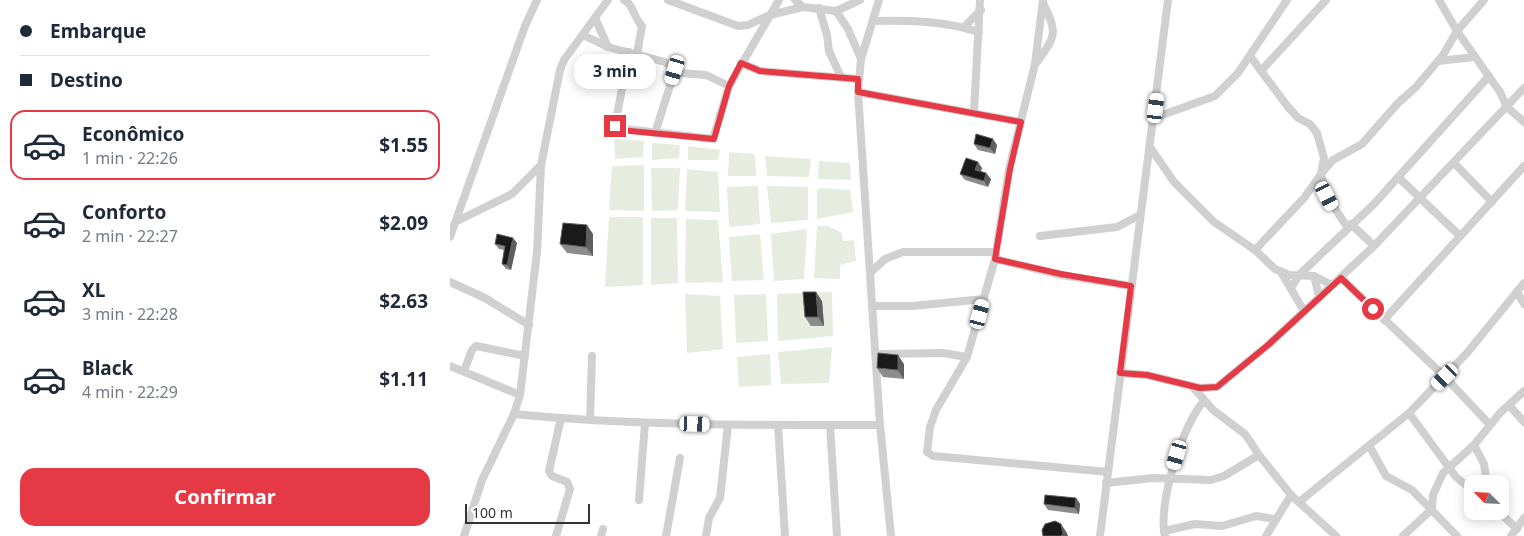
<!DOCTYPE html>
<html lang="pt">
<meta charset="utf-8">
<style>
:root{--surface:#fff;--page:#f6f6f7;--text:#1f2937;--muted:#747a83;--line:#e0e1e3;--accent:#e63946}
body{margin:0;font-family:"Noto Sans",sans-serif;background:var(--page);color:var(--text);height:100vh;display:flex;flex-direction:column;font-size:19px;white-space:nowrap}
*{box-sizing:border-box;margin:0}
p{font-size:16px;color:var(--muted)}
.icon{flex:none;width:28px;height:28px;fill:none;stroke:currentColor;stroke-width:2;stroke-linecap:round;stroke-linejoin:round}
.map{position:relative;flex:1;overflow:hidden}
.panel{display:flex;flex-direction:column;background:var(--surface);width:450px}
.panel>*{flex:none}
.banner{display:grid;align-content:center;height:110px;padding:0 20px;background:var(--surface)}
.needle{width:32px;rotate:294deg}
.fabs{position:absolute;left:1014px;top:475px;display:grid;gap:10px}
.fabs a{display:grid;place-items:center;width:45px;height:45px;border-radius:10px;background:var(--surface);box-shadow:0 2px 12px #0003;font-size:25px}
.scale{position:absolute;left:15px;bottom:12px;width:125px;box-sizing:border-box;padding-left:5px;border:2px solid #333;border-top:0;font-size:14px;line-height:18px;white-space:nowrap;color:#333;-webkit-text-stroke:4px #fff;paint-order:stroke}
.end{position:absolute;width:22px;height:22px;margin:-11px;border:6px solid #e63946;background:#fff;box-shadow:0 0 0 2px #fff}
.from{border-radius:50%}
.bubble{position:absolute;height:35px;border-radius:15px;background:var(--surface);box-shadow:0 2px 12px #0003;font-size:16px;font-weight:700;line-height:35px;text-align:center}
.car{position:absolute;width:15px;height:30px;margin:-15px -8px;border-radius:6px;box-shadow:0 0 4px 1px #0007;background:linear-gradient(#fff 24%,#345 0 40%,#fff 0 76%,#345 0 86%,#fff 0)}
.banner b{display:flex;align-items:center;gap:18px;height:48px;font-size:19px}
.banner b+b{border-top:1px solid var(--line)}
.banner i{width:12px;height:12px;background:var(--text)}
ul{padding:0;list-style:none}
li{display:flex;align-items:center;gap:15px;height:70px;margin:0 10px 8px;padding:0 10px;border:2px solid transparent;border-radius:15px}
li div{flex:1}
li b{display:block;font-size:19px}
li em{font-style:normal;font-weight:700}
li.current{border-color:var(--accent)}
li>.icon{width:45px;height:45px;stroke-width:1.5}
.cta{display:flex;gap:10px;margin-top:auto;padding:10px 20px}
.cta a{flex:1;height:58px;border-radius:15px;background:var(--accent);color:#fff;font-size:20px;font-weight:700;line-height:58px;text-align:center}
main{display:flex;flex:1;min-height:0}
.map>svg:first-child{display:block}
.green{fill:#e6ecdf}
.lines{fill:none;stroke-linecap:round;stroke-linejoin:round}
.minor{stroke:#d0d0d0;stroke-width:8}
.wall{fill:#8c8c8c}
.shaded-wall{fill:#5f5f5f}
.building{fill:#1a1a1a;stroke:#5f5f5f}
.route{stroke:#e63946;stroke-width:6}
</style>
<main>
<section class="panel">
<div class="banner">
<b><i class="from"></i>Embarque</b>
<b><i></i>Destino</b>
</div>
<ul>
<li class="current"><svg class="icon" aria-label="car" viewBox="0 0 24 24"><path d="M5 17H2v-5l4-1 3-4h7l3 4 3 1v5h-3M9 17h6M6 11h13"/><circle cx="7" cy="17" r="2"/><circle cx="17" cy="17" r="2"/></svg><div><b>Econômico</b><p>1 min · 22:26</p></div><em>$1.55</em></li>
<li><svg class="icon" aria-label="car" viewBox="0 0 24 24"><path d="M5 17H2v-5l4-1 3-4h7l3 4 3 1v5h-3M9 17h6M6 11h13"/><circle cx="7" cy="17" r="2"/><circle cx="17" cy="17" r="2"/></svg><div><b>Conforto</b><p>2 min · 22:27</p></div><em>$2.09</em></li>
<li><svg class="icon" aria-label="car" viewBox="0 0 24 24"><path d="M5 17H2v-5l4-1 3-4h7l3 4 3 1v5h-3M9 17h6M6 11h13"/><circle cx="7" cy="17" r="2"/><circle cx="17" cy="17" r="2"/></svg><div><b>XL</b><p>3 min · 22:28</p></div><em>$2.63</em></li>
<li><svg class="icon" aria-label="car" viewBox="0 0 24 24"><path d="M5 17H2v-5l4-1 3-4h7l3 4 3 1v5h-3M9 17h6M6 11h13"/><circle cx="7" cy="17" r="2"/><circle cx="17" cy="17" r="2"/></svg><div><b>Black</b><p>4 min · 22:29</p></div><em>$1.11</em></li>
</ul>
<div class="cta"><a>Confirmar</a></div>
</section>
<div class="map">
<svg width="1074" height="536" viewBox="0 0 1074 536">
<rect width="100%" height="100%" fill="#fff"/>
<g class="green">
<polygon points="164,139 194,141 193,157 165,159"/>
<polygon points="202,143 230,145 229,158 202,160"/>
<polygon points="238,146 270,150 268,160 238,160"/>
<polygon points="279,152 305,154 306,176 278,176"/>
<polygon points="315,156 361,159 359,177 317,176"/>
<polygon points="369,161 400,163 401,180 368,179"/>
<polygon points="194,165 194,211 159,210 162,166"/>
<polygon points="201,168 230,168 228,210 202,211"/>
<polygon points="237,169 268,172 270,212 235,211"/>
<polygon points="308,186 310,224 279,227 277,187"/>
<polygon points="317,186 358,187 358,220 321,223"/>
<polygon points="371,188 400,190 403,212 367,219 367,190"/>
<polygon points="159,217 193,217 193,285 155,287"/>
<polygon points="201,218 227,218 228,283 201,285"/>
<polygon points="236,219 268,220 273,282 235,283"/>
<polygon points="367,226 378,226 392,233 393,241 404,240 406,261 390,265 390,279 364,278"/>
<polygon points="357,229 354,279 324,281 321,234"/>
<polygon points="310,234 314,280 282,281 279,237"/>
<polygon points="382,292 383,336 328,341 327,294"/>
<polygon points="235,294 270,296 273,349 237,353"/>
<polygon points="316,294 318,341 286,343 284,295"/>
<polygon points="382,347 379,383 331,384 328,352"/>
<polygon points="320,354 321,385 289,387 287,357"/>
</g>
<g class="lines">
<g class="minor">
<path d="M 174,0 C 184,5 184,19 192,26 L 187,54"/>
<polyline points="218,0 288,26 298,25 320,15 353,7 386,11 410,0"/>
<polyline points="345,0 353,7"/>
<polyline points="429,0 411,59 408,92 430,425 441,536"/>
<polyline points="593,0 585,64 559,169 545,259 517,357 486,410 480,427 477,452 483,456 658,472"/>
<polyline points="989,0 1007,31 1050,92 1057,107 1074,122"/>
<polyline points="369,8 377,35 379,51 391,77"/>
<polyline points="386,11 398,29 411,59"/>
<polyline points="145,18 158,47"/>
<path d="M 424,21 C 460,20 494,21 529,32"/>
<polyline points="514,27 531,10"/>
<polyline points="133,35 158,47 215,62 230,73 256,75 279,86"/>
<polyline points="179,52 166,120 167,128 263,139 279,86 329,0"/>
<polyline points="800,56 838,107 848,118 860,124 867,133 874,158 871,174 877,196 897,227"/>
<polyline points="988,61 1025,57"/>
<path d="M 587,62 C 606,35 608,34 593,3"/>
<polyline points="291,63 310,71 408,79"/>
<polyline points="811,71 876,0"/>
<polyline points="408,92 571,122"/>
<polyline points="524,112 530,0"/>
<polyline points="704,118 765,96 788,73 837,0"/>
<polyline points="205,133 225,70"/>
<polyline points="700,147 724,182 764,222 805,250 825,269 839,275 864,276 882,285"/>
<polyline points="1004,163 1042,202"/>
<polyline points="948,177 1010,236"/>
<polyline points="7,221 62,194 91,165"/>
<polyline points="901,224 924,246"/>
<polyline points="590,236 667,227 690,215"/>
<polyline points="0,237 75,26 87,0"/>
<polyline points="805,250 854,198 871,174 883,160 912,144 948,103 966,87 993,55 1007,31 1034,0"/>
<polyline points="545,259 611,275 681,286"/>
<polyline points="421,272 435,259 453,252 546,252"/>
<polyline points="831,272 854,311"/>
<polyline points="864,276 869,296"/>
<polyline points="891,278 995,377 1040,425"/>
<polyline points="0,282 35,298 79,325"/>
<polyline points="841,288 849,275 924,204 1039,76"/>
<polyline points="1067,292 1074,304"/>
<polyline points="422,306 463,306 534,299"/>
<polyline points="934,320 1074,166"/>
<polyline points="431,354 493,353 517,357"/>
<polyline points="0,366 70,395"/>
<polyline points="14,371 22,350 26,346 75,356"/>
<polyline points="670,373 697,375 750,388 767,387 818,345 924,246 1074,88"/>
<polyline points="742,386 763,410 795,434 809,455 841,495 886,536"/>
<polyline points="1059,405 1074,422"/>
<polyline points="959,413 1006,477 1022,490"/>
<path d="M 64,414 C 186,426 308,425 430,425"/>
<polyline points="140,420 142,356"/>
<polyline points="328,425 335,536"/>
<polyline points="380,425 387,536"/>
<polyline points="1024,445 1034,464 1037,484"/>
<polyline points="920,447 936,476 962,490 1007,536"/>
<polyline points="656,483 703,478 761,480 774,476 809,455"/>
<polyline points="189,500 195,423"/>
<polyline points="849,502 959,413 1017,353 1074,283"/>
<polyline points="982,509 983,495 993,473 1024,445 1050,413 1074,391"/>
<polyline points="1048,511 1067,529"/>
<polyline points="714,531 745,524 772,526 806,516 825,519"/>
<polyline points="14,536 32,480 64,414 70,395 87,252 91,165 110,70 114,60 158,0"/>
<polyline points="106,536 120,489 117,482 102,476 99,471 111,418"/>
<polyline points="151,536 153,529"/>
<polyline points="216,536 230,458"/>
<polyline points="256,536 259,518 270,498 278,425"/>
<polyline points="650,536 718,0"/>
<path d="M 715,536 C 707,505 733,423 754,401"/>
<polyline points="816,536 841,495"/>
<polyline points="953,536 982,509"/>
<polyline points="1061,536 1074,518"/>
</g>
</g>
<g class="wall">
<polygon points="524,144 547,145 545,154 528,150"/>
<polygon points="532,168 531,171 536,173 541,179 538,187 515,180 510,174"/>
<polygon points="143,234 143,256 117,253 110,244"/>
<polygon points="63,238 67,243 61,270 56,269 52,264 54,250 49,249 45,244"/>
<polygon points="372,301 374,326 361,326 355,317"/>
<polygon points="454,364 454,379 433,377 427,368"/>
<polygon points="626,498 630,504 629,514 598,510 594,504"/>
</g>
<g class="shaded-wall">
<polygon points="543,139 547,145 545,154 540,148"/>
<polygon points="528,162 532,168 529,176 525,170"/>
<polygon points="536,173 541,179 538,187 534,181"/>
<polygon points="137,225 143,234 143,256 136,247"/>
<polygon points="63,238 67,243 61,270 57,265"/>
<polygon points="366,292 372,301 374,326 368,317"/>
<polygon points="448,355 454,364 454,379 448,370"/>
<polygon points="626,498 630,504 629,514 625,508"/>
<polygon points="611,524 617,533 618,536 611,536"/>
</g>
<g class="building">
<polygon points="526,134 543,139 540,148 524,144"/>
<polygon points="516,158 528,162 525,170 536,173 534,181 510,174"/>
<polygon points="113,223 137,225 136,247 110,244"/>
<polygon points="47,234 63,238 57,265 52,264 55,246 45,244"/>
<polygon points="353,292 366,292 368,317 355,317"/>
<polygon points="428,353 448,355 448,370 427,368"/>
<polygon points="595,495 626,498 625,508 594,504"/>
<polygon points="605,521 611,524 613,534 611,536 593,536 592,530 595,524"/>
</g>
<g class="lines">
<polyline class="route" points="165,126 170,130 264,139 279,86 291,63 310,71 408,79 408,92 571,122 560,169 545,259 611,274 681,286 670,373 697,375 750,388 767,387 818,345 891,278 923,309"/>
</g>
</svg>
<div class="fabs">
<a><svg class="needle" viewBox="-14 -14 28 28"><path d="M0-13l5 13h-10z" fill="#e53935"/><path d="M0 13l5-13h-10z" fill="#747a83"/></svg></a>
</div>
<div class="scale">100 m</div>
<i class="end from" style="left:923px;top:309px"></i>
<i class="end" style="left:165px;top:126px"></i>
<div class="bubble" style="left:124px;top:54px;width:82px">3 min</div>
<i class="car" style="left:225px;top:70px;rotate:197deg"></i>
<i class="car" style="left:706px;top:108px;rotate:7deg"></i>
<i class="car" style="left:877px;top:196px;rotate:153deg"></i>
<i class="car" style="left:530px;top:314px;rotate:15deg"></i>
<i class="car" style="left:995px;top:377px;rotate:225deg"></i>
<i class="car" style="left:245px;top:424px;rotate:92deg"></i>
<i class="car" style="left:727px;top:455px;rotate:196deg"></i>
</div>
</main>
